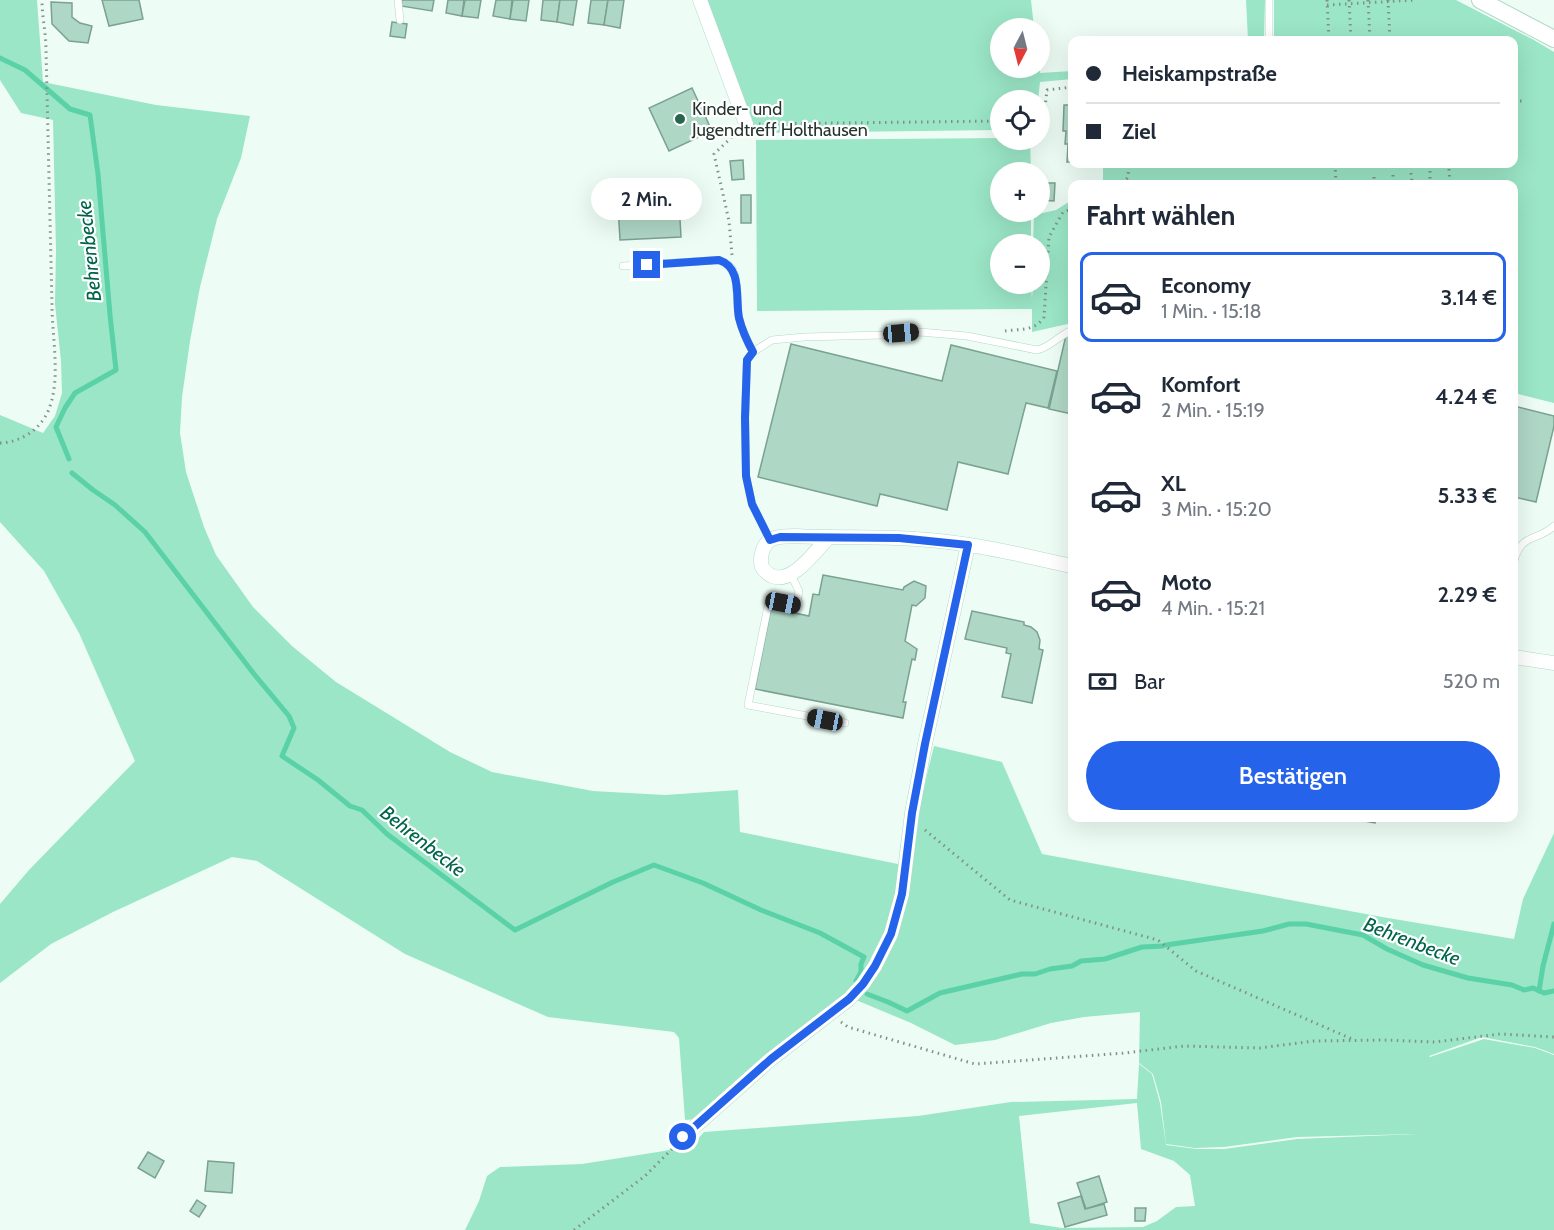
<!DOCTYPE html>
<html lang="de">
<meta charset="utf-8">
<style>
:root{--surface:#fff;--page:#f6f6f7;--text:#1f2937;--muted:#747a83;--line:#e0e1e3;--accent:#2563eb}
body{margin:0;font-family:Cabin,sans-serif;background:var(--page);color:var(--text);height:100vh;display:flex;flex-direction:column;font-size:22px;white-space:nowrap}
*{box-sizing:border-box;margin:0}
p{font-size:20px;color:var(--muted)}
.icon{flex:none;width:33px;height:33px;fill:none;stroke:currentColor;stroke-width:2;stroke-linecap:round;stroke-linejoin:round}
.map{position:relative;flex:1;overflow:hidden}
.side{position:absolute;left:1068px;top:180px;width:450px;height:642px;display:flex;flex-direction:column;background:var(--surface);border-radius:12px;box-shadow:0 6px 24px #0002}
.side>*{flex:none}
.guide{position:absolute;left:1068px;top:36px;width:450px;height:132px;border-radius:12px;box-shadow:0 6px 24px #0002;display:grid;align-content:center;height:132px;padding:0 18px;background:var(--surface)}
.needle{width:39px;rotate:187deg}
.tools{position:absolute;left:990px;top:18px;display:grid;gap:12px}
.tools a{display:grid;place-items:center;width:60px;height:60px;border-radius:50%;background:var(--surface);box-shadow:0 6px 24px #0002;font-size:30px}
.end{position:absolute;width:27px;height:27px;margin:-14px;border:8px solid #2563eb;background:#fff;box-shadow:0 0 0 3px #fff}
.from{border-radius:50%}
.bubble{position:absolute;height:42px;border-radius:21px;background:var(--surface);box-shadow:0 6px 24px #0002;font-size:20px;font-weight:600;line-height:42px;text-align:center}
.car{position:absolute;width:18px;height:36px;margin:-18px -9px;border-radius:8px;box-shadow:0 0 4px 2px #0007;background:linear-gradient(#222 24%,#8ab4d8 0 40%,#222 0 76%,#8ab4d8 0 86%,#222 0)}
.guide b{display:flex;align-items:center;gap:21px;height:57px;font-size:22px}
.guide b+b{border-top:2px solid var(--line)}
.guide i{width:15px;height:15px;background:var(--text)}
ul{padding:0;list-style:none}
li{display:flex;align-items:center;gap:18px;height:90px;margin:0 12px 9px;padding:0 6px;border:3px solid transparent;border-radius:12px}
li div{flex:1}
li b{display:block;font-size:22px}
li em{font-style:normal;font-weight:600}
li.current{border-color:var(--accent)}
li>.icon{width:54px;height:54px;stroke-width:1.5}
h2{padding:0 18px;font-size:27px;line-height:72px}
.pay{display:flex;align-items:center;gap:15px;height:66px;padding:0 18px;font-size:22px}
.pay p{margin-inline-start:auto}
.primary-button{display:flex;gap:12px;margin-top:auto;padding:12px 18px}
.primary-button a{flex:1;height:69px;border-radius:36px;background:var(--accent);color:#fff;font-size:24px;font-weight:600;line-height:69px;text-align:center}
.map>svg:first-child{display:block}
.green{fill:#9be6c7;fill-rule:evenodd}
.lines{fill:none;stroke-linecap:round;stroke-linejoin:round}
.stream{stroke:#5ad1a7;stroke-width:5}
.building{fill:#afd7c6;stroke:#7ba191;stroke-width:1.5}
.service-casing{stroke:#b1d9c8;stroke-width:8}
.minor-casing{stroke:#b1d9c8;stroke-width:15}
.tertiary-casing{stroke:#b1d9c8;stroke-width:18}
.path{stroke:#81918a;stroke-width:3;stroke-dasharray:1.5 4.5;stroke-linecap:butt}
.service{stroke:#fff;stroke-width:7}
.minor{stroke:#fff;stroke-width:14}
.tertiary{stroke:#fff;stroke-width:16}
.route{stroke:#2563eb;stroke-width:8}
.poi-dot{fill:#28644f;stroke:#fff;stroke-width:2}
.labels{text-anchor:middle;dominant-baseline:central;stroke-width:4.5;stroke-linejoin:round;paint-order:stroke}
.poi-label{font-size:18px;fill:#25342e;stroke:#fff;text-anchor:start}
.water-label{font-size:20px;font-style:italic;fill:#00654a;stroke:#fff}
</style>
<div class="map">
<svg width="1554" height="1230" viewBox="0 0 1554 1230">
<rect width="100%" height="100%" fill="#edfdf6"/>
<g class="green">
<path d="M 0,0 L 37,0 L 43,82 L 156,105 L 250,116 L 241,158 L 217,219 L 200,287 L 190,341 L 182,397 L 180,433 L 186,472 L 204,527 L 216,555 L 253,607 L 292,646 L 336,682 L 450,752 L 492,772 L 593,791 L 665,795 L 738,790 L 740,832 L 903,865 L 917,815 L 934,746 L 1002,762 L 1042,854 L 1382,917 L 1514,939 L 1523,899 L 1554,833 L 1554,1054 L 1535,1047 L 1482,1037 L 1429,1056 L 1430,1057 L 1484,1039 L 1535,1048 L 1554,1055 L 1554,1230 L 465,1230 L 479,1201 L 487,1176 L 500,1167 L 582,1164 L 664,1151 L 689,1145 L 696,1141 L 704,1132 L 918,1116 L 1011,1102 L 1137,1099 L 1139,1064 L 1152,1074 L 1160,1103 L 1166,1145 L 1197,1149 L 1224,1149 L 1297,1139 L 1417,1134 L 1297,1137 L 1224,1147 L 1195,1148 L 1166,1144 L 1161,1102 L 1153,1074 L 1139,1063 L 1140,1012 L 1084,1017 L 1051,1023 L 995,1040 L 955,1045 L 911,1023 L 856,1000 L 697,1119 L 685,1120 L 679,1038 L 674,1032 L 548,1017 L 405,954 L 257,861 L 232,857 L 113,912 L 51,944 L 0,983 L 0,904 L 29,870 L 135,761 L 79,633 L 44,571 L 0,522 L 0,415 L 43,433 L 55,416 L 62,393 L 61,361 L 55,304 L 56,250 L 53,120 L 21,113 L 0,80 ZM 1137,1103 L 1141,1149 L 1174,1161 L 1190,1175 L 1195,1206 L 1176,1207 L 1157,1221 L 1143,1227 L 1062,1228 L 1030,1223 L 1019,1116 Z"/>
<polygon points="702,0 1031,0 1034,28 1000,28 1000,68 1039,68 1040,73 1072,71 1072,79 1040,82 1038,100 1000,100 1000,130 755,133"/>
<polygon points="1246,0 1265,0 1264,40 1248,40"/>
<polygon points="1274,0 1456,0 1534,40 1554,52 1554,403 1514,393 1514,209 1518,209 1514,208 1514,184 1096,184 1103,180 1103,164 1514,164 1514,40 1274,40"/>
<polygon points="1000,138 1030,140 1031,172 1000,172 1000,212 1031,212 1031,244 1000,244 1000,284 1031,284 1032,299 1033,284 1040,284 1040,244 1033,244 1034,215 1056,210 1072,200 1072,323 1032,332 1032,309 757,311 756,140"/>
</g>
<g class="lines">
<g class="stream">
<polyline points="0,58 25,70 70,109 90,115 98,174 110,315 116,370 75,393 65,408 56,427 69,459"/>
<polyline points="72,473 93,490 115,505 145,532 254,674 289,716 294,728 282,756 318,780 350,806 362,810 387,834 515,930 613,882 654,865 703,883 761,910 820,933 864,957 861,964 861,972 856,981"/>
<polyline points="1166,945 1263,931 1289,924 1306,924 1363,935 1387,949 1423,965 1468,978 1512,985 1524,990 1533,988 1544,993 1554,991"/>
<polyline points="1539,991 1543,966 1554,924"/>
<polyline points="867,994 888,1002 907,1011 940,993 1022,974 1035,974 1050,969 1072,966 1081,961 1105,959 1142,947 1163,946"/>
</g>
</g>
<g class="building">
<polygon points="102,0 139,0 143,19 109,26"/>
<polygon points="402,0 434,0 432,11 401,6"/>
<polygon points="448,0 464,0 462,16 446,13"/>
<polygon points="465,0 481,0 478,18 462,16"/>
<polygon points="496,0 512,0 510,19 493,16"/>
<polygon points="513,0 529,0 526,21 510,19"/>
<polygon points="543,0 560,0 557,22 541,20"/>
<polygon points="560,0 577,0 573,25 557,22"/>
<polygon points="591,0 608,0 604,25 588,23"/>
<polygon points="608,0 624,0 620,28 604,25"/>
<polygon points="51,2 72,3 72,17 80,23 92,26 88,43 69,41 52,24"/>
<polygon points="392,22 407,24 405,38 390,36"/>
<polygon points="692,88 712,131 669,151 649,108"/>
<polygon points="1064,105 1072,105 1072,162 1067,162 1068,144 1065,144 1066,131 1063,131"/>
<polygon points="743,160 744,179 732,180 730,161"/>
<polygon points="1040,183 1055,183 1054,201 1040,200"/>
<rect x="741" y="195" width="10" height="28"/>
<polygon points="679,202 681,237 620,240 618,205"/>
<polygon points="1066,335 1072,336 1072,414 1049,409"/>
<polygon points="791,344 942,381 951,345 1057,371 1048,408 1026,403 1008,474 958,462 947,510 880,494 877,506 758,477"/>
<polygon points="1514,406 1554,416 1554,426 1536,502 1514,497"/>
<polygon points="823,575 903,590 904,587 914,581 926,586 925,598 916,606 912,605 905,641 917,649 915,660 912,659 903,702 906,702 903,718 755,689 771,608 809,616 813,594 819,595"/>
<polygon points="972,611 1024,622 1024,625 1031,627 1037,632 1040,640 1039,649 1043,650 1032,703 1002,697 1011,654 1006,653 1007,648 965,639"/>
<polygon points="1348,818 1376,818 1375,823"/>
<polygon points="148,1152 164,1161 155,1178 138,1168"/>
<polygon points="208,1161 234,1163 232,1193 205,1191"/>
<polygon points="1099,1176 1107,1202 1086,1209 1077,1183"/>
<polygon points="1081,1196 1085,1209 1104,1204 1107,1215 1065,1227 1058,1203"/>
<polygon points="197,1200 206,1206 199,1217 190,1211"/>
<polygon points="1135,1208 1146,1208 1145,1221 1135,1221"/>
</g>
<g class="lines">
<defs>
<g id="service">
<polyline points="398,0 400,20"/>
<polyline points="1269,40 1269,0"/>
<path d="M 623,266 L 719,260 C 724,262 728,263 731,267 C 739,277 736,305 739,318 C 742,330 747,341 753,352"/>
<path d="M 770,540 L 752,504 L 746,476 L 745,418 L 747,360 L 753,352 L 772,340 L 804,337 L 883,335 L 920,332 L 967,336 L 1037,350 C 1049,348 1060,335 1072,330"/>
<path d="M 1514,561 C 1522,532 1537,542 1554,526"/>
<polyline points="791,575 799,591 796,606 769,601 748,705 845,723"/>
</g>
<g id="minor">
<polyline points="700,0 746,124"/>
<path d="M 829,537 C 816,550 792,585 772,576 C 768,574 764,571 762,567 C 759,558 763,543 772,539 C 782,534 810,537 822,537 C 871,537 921,537 969,545 C 1004,550 1038,559 1072,566"/>
<polyline points="1514,657 1554,663"/>
<polyline points="683,1137 771,1059 849,999 863,984 875,966 891,934 902,894 912,813 925,744 968,545"/>
</g>
<polyline id="tertiary" points="1480,0 1554,39"/>
</defs>
<use href="#service" class="service-casing"/>
<use href="#minor" class="minor-casing"/>
<use href="#tertiary" class="tertiary-casing"/>
<g class="path">
<polyline points="1327,0 1329,40"/>
<polyline points="1349,0 1351,40"/>
<polyline points="1368,0 1370,40"/>
<polyline points="1388,0 1390,40"/>
<polyline points="1327,5 1416,0"/>
<polyline points="1514,101 1523,101"/>
<polyline points="1040,112 1045,107 1047,90 1072,87"/>
<polyline points="759,124 1000,121"/>
<polyline points="1335,164 1336,184"/>
<polyline points="1449,169 1450,184"/>
<polyline points="1430,171 1430,184"/>
<polyline points="1411,173 1412,184"/>
<polyline points="1393,175 1393,184"/>
<polyline points="1374,177 1374,184"/>
<polyline points="1123,184 1128,177 1129,164"/>
<polyline points="732,255 729,221 714,154 735,134"/>
<path d="M 1005,331 C 1019,329 1036,331 1044,317 L 1049,237 L 1063,212 L 1072,209"/>
<path d="M 0,443 C 22,442 41,429 49,409 C 61,378 52,338 52,305 C 50,220 48,135 46,50 C 46,33 42,17 42,0"/>
<polyline points="925,830 1010,900 1158,940 1196,971 1352,1039"/>
<polyline points="841,1022 848,1027 975,1064 1125,1053 1184,1046 1260,1048 1314,1041 1383,1040 1435,1042 1500,1034 1554,1037"/>
<polyline points="574,1230 645,1176 674,1147"/>
</g>
<use href="#service" class="service"/>
<use href="#minor" class="minor"/>
<use href="#tertiary" class="tertiary"/>
</g>
<g class="lines">
<path class="route" d="M 647,265 L 719,260 C 743,268 735,298 739,318 C 742,330 747,341 753,352 L 747,360 L 745,418 L 746,476 L 752,504 L 770,540 L 780,537 L 899,538 L 968,545 L 925,744 L 912,813 L 902,894 L 891,934 L 875,966 L 863,984 L 849,999 L 771,1059 L 683,1137"/>
</g>
<circle class="poi-dot" cx="680" cy="119" r="6"/>
<g class="labels">
<g class="poi-label">
<text x="692" y="109">Kinder- und<tspan x="692" dy="21">Jugendtreff Holthausen</tspan></text>
</g>
<g class="water-label">
<text transform="translate(89 251) rotate(-96)">Behrenbecke</text>
<text transform="translate(423 841) rotate(38)">Behrenbecke</text>
<text transform="translate(1412 941) rotate(21)">Behrenbecke</text>
</g>
</g>
</svg>
<div class="tools">
<a><svg class="needle" viewBox="-14 -14 28 28"><path d="M0-13l5 13h-10z" fill="#e53935"/><path d="M0 13l5-13h-10z" fill="#747a83"/></svg></a>
<a><svg class="icon" aria-label="locate" viewBox="0 0 24 24"><circle cx="12" cy="12" r="6"/><path d="M12 2v4M12 18v4M2 12h4M18 12h4"/></svg></a>
<a>+</a>
<a>−</a>
</div>
<i class="end from" style="left:683px;top:1137px"></i>
<i class="end" style="left:647px;top:265px"></i>
<div class="bubble" style="left:591px;top:178px;width:111px">2 Min.</div>
<i class="car" style="left:901px;top:333px;rotate:85deg"></i>
<i class="car" style="left:783px;top:603px;rotate:101deg"></i>
<i class="car" style="left:825px;top:720px;rotate:281deg"></i>
<div class="guide">
<b><i class="from"></i>Heiskampstraße</b>
<b><i></i>Ziel</b>
</div>
<section class="side">
<h2>Fahrt wählen</h2>
<ul>
<li class="current"><svg class="icon" aria-label="car" viewBox="0 0 24 24"><path d="M5 17H2v-5l4-1 3-4h7l3 4 3 1v5h-3M9 17h6M6 11h13"/><circle cx="7" cy="17" r="2"/><circle cx="17" cy="17" r="2"/></svg><div><b>Economy</b><p>1 Min. · 15:18</p></div><em>3.14 €</em></li>
<li><svg class="icon" aria-label="car" viewBox="0 0 24 24"><path d="M5 17H2v-5l4-1 3-4h7l3 4 3 1v5h-3M9 17h6M6 11h13"/><circle cx="7" cy="17" r="2"/><circle cx="17" cy="17" r="2"/></svg><div><b>Komfort</b><p>2 Min. · 15:19</p></div><em>4.24 €</em></li>
<li><svg class="icon" aria-label="car" viewBox="0 0 24 24"><path d="M5 17H2v-5l4-1 3-4h7l3 4 3 1v5h-3M9 17h6M6 11h13"/><circle cx="7" cy="17" r="2"/><circle cx="17" cy="17" r="2"/></svg><div><b>XL</b><p>3 Min. · 15:20</p></div><em>5.33 €</em></li>
<li><svg class="icon" aria-label="car" viewBox="0 0 24 24"><path d="M5 17H2v-5l4-1 3-4h7l3 4 3 1v5h-3M9 17h6M6 11h13"/><circle cx="7" cy="17" r="2"/><circle cx="17" cy="17" r="2"/></svg><div><b>Moto</b><p>4 Min. · 15:21</p></div><em>2.29 €</em></li>
</ul>
<div class="pay"><svg class="icon" aria-label="cash" viewBox="0 0 24 24"><path d="M3 7h18v10H3z"/><circle cx="12" cy="12" r="2"/></svg>Bar<p>520 m</p></div>
<div class="primary-button"><a>Bestätigen</a></div>
</section>
</div>
